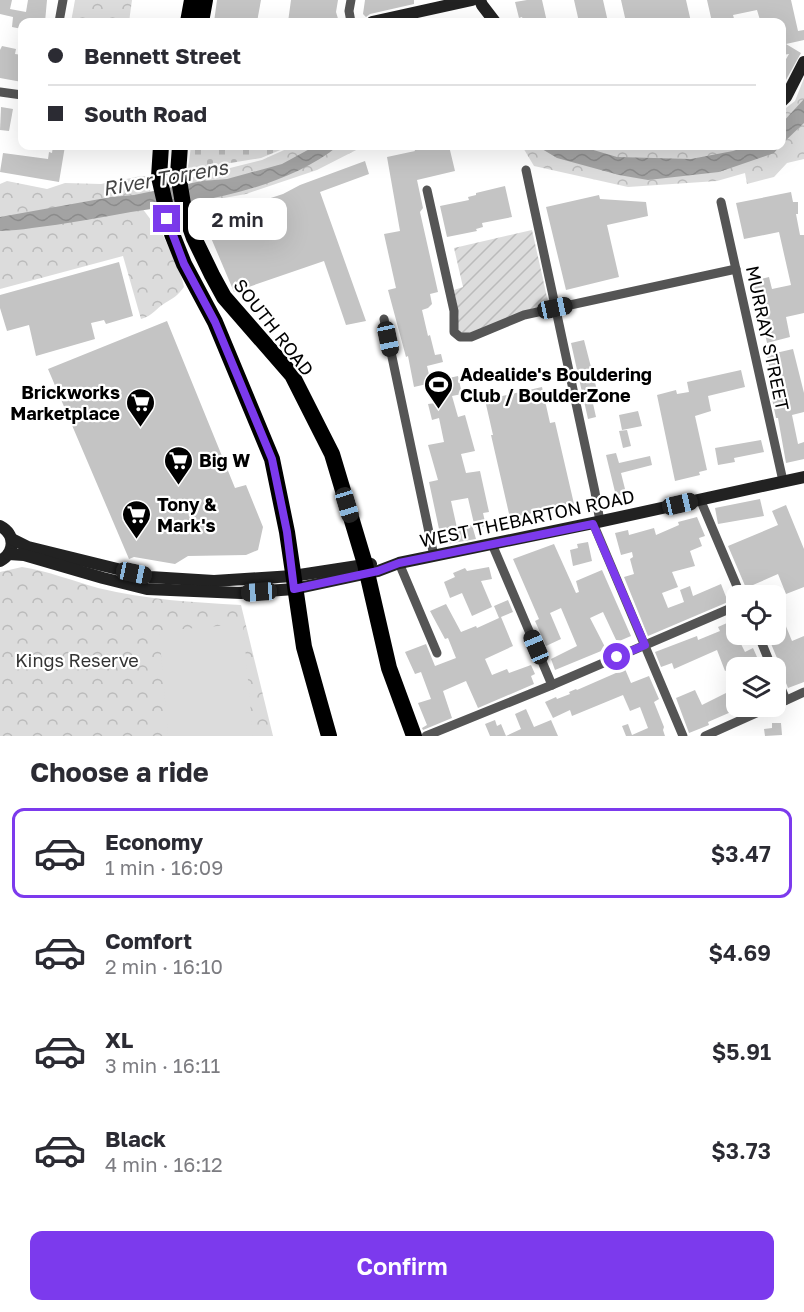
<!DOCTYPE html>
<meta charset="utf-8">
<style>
:root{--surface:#fff;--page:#f2f2f3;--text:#2b2b33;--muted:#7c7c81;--line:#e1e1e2;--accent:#7c3aed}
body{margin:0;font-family:"Golos Text",sans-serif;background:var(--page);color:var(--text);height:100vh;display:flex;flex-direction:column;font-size:22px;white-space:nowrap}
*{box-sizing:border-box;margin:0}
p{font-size:20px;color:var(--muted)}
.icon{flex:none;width:33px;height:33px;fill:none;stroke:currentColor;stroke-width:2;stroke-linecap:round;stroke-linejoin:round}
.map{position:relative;height:736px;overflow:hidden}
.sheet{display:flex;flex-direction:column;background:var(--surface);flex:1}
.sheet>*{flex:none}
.top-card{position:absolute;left:18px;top:18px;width:768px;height:132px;border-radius:12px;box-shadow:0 6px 24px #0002;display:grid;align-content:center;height:132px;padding:0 30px;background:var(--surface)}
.tools{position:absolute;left:726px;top:585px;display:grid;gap:12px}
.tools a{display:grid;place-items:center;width:60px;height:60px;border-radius:12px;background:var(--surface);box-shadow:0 6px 24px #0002;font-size:30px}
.end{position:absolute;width:27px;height:27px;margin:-14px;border:8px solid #7c3aed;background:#fff;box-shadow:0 0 0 3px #fff}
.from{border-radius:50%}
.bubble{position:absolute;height:42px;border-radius:12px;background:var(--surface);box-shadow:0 6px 24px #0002;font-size:20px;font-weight:600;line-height:42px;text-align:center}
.car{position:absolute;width:18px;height:36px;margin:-18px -9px;border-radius:8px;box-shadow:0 0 4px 2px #0007;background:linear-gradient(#222 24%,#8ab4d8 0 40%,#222 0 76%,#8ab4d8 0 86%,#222 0)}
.top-card b{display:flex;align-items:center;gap:21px;height:57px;font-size:22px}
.top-card b+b{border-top:2px solid var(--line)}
.top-card i{width:15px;height:15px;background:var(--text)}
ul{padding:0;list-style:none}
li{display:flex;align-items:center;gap:18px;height:90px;margin:0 12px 9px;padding:0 18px;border:3px solid transparent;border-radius:12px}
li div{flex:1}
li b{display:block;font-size:22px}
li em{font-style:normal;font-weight:600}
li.current{border-color:var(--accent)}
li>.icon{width:54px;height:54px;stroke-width:1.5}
h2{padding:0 30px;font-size:27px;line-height:72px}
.primary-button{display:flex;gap:12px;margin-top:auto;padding:12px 30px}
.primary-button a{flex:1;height:69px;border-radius:12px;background:var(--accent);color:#fff;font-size:24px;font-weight:600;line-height:69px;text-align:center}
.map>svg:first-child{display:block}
.cemetery{fill:url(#cemetery-stones)}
.park{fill:url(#park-crowns)}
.garden{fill:url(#garden-furrows)}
.pitch{fill:#dcdcdc}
.water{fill:url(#water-waves)}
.building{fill:#c4c4c4}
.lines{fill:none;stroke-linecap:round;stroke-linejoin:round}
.street{stroke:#555;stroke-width:9}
.secondary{stroke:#222;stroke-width:12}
.highway{stroke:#000;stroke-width:16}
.route{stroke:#7c3aed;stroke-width:8}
.labels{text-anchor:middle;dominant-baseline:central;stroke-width:4.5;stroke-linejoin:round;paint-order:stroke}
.street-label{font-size:18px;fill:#000;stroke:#fff}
.poi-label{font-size:18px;font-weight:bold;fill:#000;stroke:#fff;text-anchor:start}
.park-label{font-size:18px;fill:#333;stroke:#fff}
.water-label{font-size:20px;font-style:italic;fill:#444;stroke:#fff}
</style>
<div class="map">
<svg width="804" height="736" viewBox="0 0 804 736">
<defs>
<pattern id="cemetery-stones" width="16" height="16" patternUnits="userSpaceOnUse" patternTransform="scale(1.5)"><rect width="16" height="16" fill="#dcdcdc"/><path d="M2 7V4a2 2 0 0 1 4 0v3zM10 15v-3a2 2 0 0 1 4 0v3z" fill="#bbb"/></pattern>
<pattern id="park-crowns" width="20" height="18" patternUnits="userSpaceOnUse" patternTransform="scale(1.5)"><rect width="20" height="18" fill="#dcdcdc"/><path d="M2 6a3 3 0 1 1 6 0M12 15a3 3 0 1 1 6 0" fill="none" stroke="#bbb"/></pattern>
<pattern id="garden-furrows" width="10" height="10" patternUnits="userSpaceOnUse" patternTransform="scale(1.5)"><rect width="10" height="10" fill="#dcdcdc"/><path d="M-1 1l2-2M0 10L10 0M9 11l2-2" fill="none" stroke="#bbb"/></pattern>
<pattern id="water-waves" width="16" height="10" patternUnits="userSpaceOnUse" patternTransform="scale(1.5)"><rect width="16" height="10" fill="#a3a3a3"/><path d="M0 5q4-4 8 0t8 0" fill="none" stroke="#8b8b8b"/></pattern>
</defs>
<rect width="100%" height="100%" fill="#fff"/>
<polygon class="cemetery" points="191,146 290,146 261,158 188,170"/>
<g class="park">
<polygon points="75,0 132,0 129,22 71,22"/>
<polygon points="804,78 804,159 787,163 774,177 747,184 745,173 717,181 628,187 534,166 522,146 782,146 782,111 795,101"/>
<polygon points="293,146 364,146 317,170 246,194 191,204 190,178 262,160"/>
<path d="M 141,176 L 149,176 L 151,201 L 142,208 L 154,224 L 158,223 C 165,242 181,269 184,287 C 177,296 175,297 165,303 C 155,309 154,315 141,319 L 123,256 L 0,289 L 0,184 L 7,181 L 47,189 L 65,183 L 101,184 Z"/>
<path d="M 22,567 C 48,571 73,581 98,588 C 147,600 192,602 241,605 L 273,736 L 0,736 L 0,572 Z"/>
</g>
<polygon class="garden" points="532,230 549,306 469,334 457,332 457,324 459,317 454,290 463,287 454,248"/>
<polygon class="pitch" points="243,624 253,736 168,736 159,631"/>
<g class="water">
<polygon points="804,99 804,123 782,144 782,123"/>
<path d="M 315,146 L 338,146 C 283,190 200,202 131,212 C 98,218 65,224 32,228 C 21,230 11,230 0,231 L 0,217 L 111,197 L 134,195 L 202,181 L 227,179 L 282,164 Z"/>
<polygon points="537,146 580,146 617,157 691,159 733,151 748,146 780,146 774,153 719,172 648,180 619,175 557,158"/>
</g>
<g class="building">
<polygon points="0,0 12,0 10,9 26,12 28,0 47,0 45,22 22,22 22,29 12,27 13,17 0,14"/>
<polygon points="217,0 261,0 257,22 214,22"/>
<polygon points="291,0 338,0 336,12 339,22 288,22"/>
<polygon points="365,0 414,0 414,4 370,14 366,17 363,14"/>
<polygon points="527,0 542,0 547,22 524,22 522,17 519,18 515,2"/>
<polygon points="574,0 603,0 608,22 579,22"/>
<polygon points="621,0 686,0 691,22 626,22"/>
<polygon points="707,0 791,0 798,31 804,30 804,40 786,44 801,53 782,87 782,66 789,54 782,55 782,22 771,22 770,18 760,20 757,10 733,15 735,22 712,22"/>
<polygon points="2,46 16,49 15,54 22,55 22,82 0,78 0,50"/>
<polygon points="1,107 13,109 9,131 0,130"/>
<polygon points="53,146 65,146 59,182 0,172 3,153 48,159 49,152 52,153"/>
<polygon points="413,146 449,146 455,171 417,180 423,208 420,212 438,292 430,294 432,304 428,308 422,310 428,336 430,335 435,355 441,354 443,362 427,366 431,383 414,387 408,356 406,357 388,290 396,288 384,234 400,231 387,157 415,151"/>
<polygon points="365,161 369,174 320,192 366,321 346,325 324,261 234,292 200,212 246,206 283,194 300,185"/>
<polygon points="505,186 512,217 482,223 483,227 476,229 477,231 447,237 440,206 469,200 468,197 476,195 476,193"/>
<polygon points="791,192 793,202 798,202 798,214 796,214 800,235 804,235 804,313 786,317 790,337 767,343 753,281 769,277 772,289 791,285 779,232 744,239 736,203"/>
<polygon points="599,195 600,199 646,202 648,216 607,225 619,277 566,290 546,207"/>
<polygon points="119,262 133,316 106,324 104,320 91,323 95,339 36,356 29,325 7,331 0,308 0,295"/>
<polygon points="167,321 235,488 246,485 263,527 258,550 246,555 188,556 175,564 134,557 129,559 48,369"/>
<polygon points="584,340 599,398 592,399 596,417 588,419 571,343"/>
<polygon points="793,349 804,393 804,412 792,415 798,444 804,442 804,459 786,463 778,418 776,418 770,389 780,386 775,365 769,366 767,355"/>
<polygon points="741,370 745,387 708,396 711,411 695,416 707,470 699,472 700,475 675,481 657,395 676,390 677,394 689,392 687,382"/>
<polygon points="458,376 462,394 452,396 458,417 465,415 475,451 461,454 466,473 480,471 489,512 483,513 486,526 475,528 468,498 451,501 457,528 472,525 476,539 447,544 442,543 429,482 438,480 428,445 444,442 439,418 432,420 428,404 436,403 431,382"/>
<polygon points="542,387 550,423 555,422 574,504 510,518 491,435 493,435 485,400"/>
<polygon points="638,411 642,426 622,430 619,415"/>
<polygon points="627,430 631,446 623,448 619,431"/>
<polygon points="761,440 764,452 734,458 735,462 718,465 715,448"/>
<polygon points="616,453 619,463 650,456 652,465 621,473 626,493 616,496 606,455"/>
<polygon points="760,499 764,516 718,524 715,508"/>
<polygon points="786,505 804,549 804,587 786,594 778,574 746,588 728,546 778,525 772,511"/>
<polygon points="697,517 705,536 699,538 702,546 690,551 695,566 672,572 678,587 662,593 668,608 684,602 680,590 690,586 693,596 721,584 728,602 648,636 624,577 634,574 630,559 633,557 632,552 621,555 615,533 628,530 629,535 654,528 656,535 679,525 678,522"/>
<polygon points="588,542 592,561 573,566 570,550 578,548 577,544"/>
<polygon points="554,544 576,593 579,592 576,581 602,570 631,636 617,642 603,612 590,618 606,649 555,670 551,659 577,646 561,608 550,613 561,639 546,646 535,621 539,619 513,559"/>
<polygon points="489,567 492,579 481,581 492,607 472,616 462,593 450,598 444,582 455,577 453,573 465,568 467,571"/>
<polygon points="508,600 513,612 501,617 513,646 485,659 492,675 507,669 509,673 531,665 535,674 531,676 534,684 478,708 466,681 443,691 452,718 423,730 422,728 427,725 418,703 431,699 421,672 415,674 405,652 426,644 435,666 456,658 448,638 445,639 430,611 446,604 461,632 476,626 477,628 499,618 494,606"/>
<polygon points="776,602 792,641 804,636 804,682 788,688 782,673 778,670 779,663 767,634 776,634"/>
<polygon points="736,619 736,634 745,652 753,648 757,657 736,666 736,681 730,668 725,671 717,650 674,669 672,663 661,667 655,652 697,636 698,640 720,631 718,627"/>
<polygon points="625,669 631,683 649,676 659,699 654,702 664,727 663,730 665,736 626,736 622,726 628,724 632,735 648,728 640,707 630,711 623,695 572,716 570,710 553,718 545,702 556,697 557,699 570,694 569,692 576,689 577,690"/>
<polygon points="736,688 736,706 754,706 733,716 731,712 708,722 709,725 689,733 676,698 695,690 702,705"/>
<polygon points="526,709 534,727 551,720 558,736 490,736 485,724 495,720 497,726 501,724 506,736 521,729 515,714"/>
<polygon points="772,723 781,723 782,735 765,736 764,729 772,728"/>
</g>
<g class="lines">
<g class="street">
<polyline points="351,0 349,11 351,22"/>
<polyline points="59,22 63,0"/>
<polyline points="0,92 22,95"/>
<polyline points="526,170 595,492 600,522"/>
<polyline points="427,190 454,311 454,332 460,337 471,337 524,315 736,269"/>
<polyline points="721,202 783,481"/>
<polyline points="384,319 434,556"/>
<polyline points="700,499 741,596"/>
<polyline points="593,523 683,736"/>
<polyline points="492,544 552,685"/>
<polyline points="399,563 437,653"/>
<polyline points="758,634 772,668"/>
<polyline points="776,676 786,700"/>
<polyline points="776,705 804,692"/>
<polyline points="426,736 552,685 736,606"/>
<polyline points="705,736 772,706"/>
</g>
<g class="secondary">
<polyline points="480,0 482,5 495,22"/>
<polyline points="372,22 472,0"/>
<polyline points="782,101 786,97 804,62"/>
<path d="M 0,526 C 15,534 16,552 0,561"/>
<polyline points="12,539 28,547 150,577 214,581 293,576 371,564"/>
<polyline points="9,554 24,555 103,578 147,589 241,593 294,589 378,571 399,563 593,523 804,477"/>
</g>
<g class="highway">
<polyline points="188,22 192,0"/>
<polyline points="201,22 205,0"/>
<polyline points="161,146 159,177 172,234 184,264 215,322 272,459 287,532 304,647 329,736"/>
<polyline points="180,146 178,174 184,210 194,238 212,275 224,297 292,375 332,454 365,564 389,668 414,736"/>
</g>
</g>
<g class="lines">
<polyline class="route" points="167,219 184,264 215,322 272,459 287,532 294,589 378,571 399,563 593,524 645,645 617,657"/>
</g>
<defs>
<symbol id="stadium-pin" viewBox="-11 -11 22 30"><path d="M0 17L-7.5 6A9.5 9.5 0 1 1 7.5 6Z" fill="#000" stroke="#fff"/><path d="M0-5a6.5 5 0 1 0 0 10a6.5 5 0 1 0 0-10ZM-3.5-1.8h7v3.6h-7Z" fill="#fff"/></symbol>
<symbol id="supermarket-pin" viewBox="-11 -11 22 30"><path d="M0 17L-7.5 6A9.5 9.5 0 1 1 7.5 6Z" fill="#000" stroke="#fff"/><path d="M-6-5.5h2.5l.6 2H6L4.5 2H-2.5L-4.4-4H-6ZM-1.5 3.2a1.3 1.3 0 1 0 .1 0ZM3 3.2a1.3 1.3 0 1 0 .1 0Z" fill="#fff"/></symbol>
</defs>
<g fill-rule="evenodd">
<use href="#stadium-pin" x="422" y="368" width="33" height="45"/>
<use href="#supermarket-pin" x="124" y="386" width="33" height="45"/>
<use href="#supermarket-pin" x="162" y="444" width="33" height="45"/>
<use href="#supermarket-pin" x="120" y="498" width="33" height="45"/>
</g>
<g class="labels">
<g class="street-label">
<text transform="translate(274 327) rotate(52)">SOUTH ROAD</text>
<text transform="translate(768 338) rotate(78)">MURRAY STREET</text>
<text transform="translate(527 518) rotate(-12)">WEST THEBARTON ROAD</text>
</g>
<g class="poi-label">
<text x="460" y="374">Adealide's Bouldering<tspan x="460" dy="21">Club / BoulderZone</tspan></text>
<text x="120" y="392" text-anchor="end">Brickworks<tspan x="120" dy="21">Marketplace</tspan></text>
<text x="199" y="460">Big W</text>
<text x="157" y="504">Tony &amp;<tspan x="157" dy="21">Mark's</tspan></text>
</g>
<g class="park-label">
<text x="77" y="660">Kings Reserve</text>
</g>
<g class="water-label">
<text transform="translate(165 177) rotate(-10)">River Torrens</text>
</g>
</g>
</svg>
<div class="tools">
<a><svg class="icon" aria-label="locate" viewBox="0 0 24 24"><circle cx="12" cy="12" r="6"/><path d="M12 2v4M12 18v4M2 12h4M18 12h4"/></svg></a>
<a><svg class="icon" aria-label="layers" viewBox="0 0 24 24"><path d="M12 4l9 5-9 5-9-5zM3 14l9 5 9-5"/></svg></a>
</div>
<i class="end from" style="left:617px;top:657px"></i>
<i class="end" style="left:167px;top:219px"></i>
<div class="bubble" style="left:188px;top:198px;width:99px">2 min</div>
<i class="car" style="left:555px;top:308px;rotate:78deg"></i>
<i class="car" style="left:388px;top:339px;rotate:168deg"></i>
<i class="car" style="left:680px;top:504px;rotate:77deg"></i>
<i class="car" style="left:347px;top:505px;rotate:163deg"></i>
<i class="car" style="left:134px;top:573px;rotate:102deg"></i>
<i class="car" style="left:259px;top:592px;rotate:266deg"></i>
<i class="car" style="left:536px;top:647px;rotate:337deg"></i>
<div class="top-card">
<b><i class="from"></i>Bennett Street</b>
<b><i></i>South Road</b>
</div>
</div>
<section class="sheet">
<h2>Choose a ride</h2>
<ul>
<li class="current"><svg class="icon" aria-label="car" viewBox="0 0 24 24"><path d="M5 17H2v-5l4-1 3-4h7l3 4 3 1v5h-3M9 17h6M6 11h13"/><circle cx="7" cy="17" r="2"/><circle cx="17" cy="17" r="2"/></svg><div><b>Economy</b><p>1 min · 16:09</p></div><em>$3.47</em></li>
<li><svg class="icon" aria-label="car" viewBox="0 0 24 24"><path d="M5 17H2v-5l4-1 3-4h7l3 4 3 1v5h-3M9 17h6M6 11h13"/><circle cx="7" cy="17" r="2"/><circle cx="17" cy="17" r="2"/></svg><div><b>Comfort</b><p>2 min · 16:10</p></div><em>$4.69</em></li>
<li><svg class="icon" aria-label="car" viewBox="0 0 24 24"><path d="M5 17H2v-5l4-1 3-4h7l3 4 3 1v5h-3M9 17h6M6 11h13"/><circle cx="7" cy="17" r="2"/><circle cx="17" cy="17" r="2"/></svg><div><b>XL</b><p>3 min · 16:11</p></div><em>$5.91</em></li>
<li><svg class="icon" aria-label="car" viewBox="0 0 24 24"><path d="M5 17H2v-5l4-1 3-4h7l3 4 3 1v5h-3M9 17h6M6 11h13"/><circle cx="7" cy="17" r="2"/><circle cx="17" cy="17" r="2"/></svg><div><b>Black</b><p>4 min · 16:12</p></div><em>$3.73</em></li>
</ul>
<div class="primary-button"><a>Confirm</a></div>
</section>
